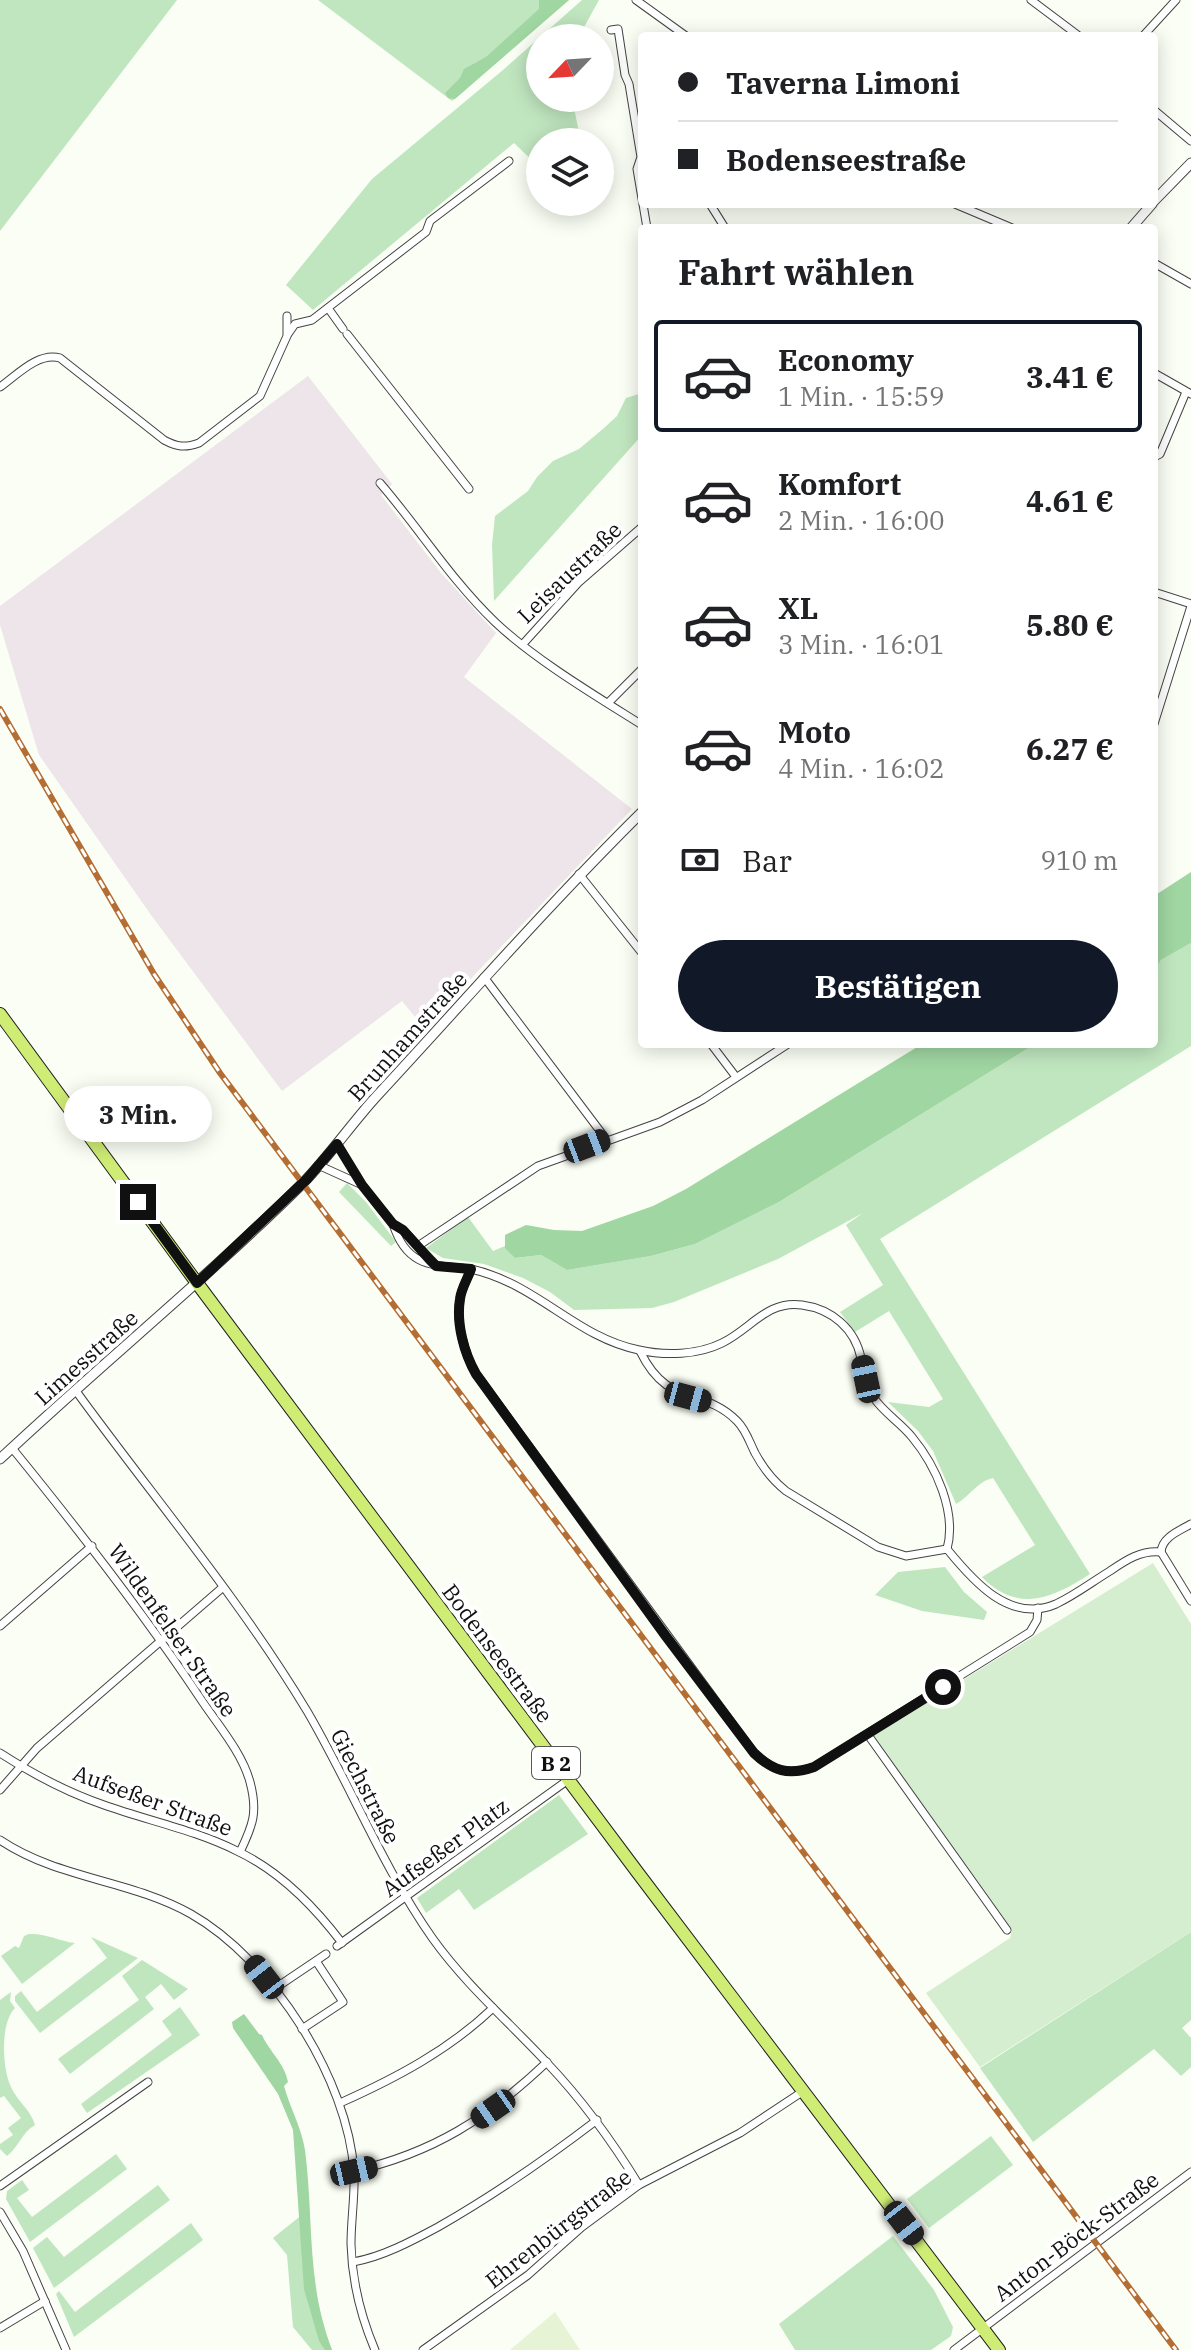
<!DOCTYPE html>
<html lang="de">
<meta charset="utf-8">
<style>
:root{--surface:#fff;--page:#f6f6f6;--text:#202124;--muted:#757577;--line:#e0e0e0;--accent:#111827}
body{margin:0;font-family:"IBM Plex Serif",serif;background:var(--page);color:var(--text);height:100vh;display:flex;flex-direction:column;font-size:30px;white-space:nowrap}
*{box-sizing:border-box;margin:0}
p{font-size:26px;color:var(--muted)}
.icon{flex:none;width:44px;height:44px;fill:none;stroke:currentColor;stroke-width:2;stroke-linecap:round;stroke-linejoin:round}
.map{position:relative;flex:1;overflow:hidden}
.details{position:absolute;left:638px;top:224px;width:520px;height:824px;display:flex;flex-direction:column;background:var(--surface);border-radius:8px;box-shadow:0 4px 20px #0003}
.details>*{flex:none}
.hud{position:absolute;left:638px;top:32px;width:520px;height:176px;border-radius:8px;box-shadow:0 4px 20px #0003;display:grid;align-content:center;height:176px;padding:0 40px;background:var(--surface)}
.needle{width:52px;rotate:245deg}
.tools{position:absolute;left:526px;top:24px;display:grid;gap:16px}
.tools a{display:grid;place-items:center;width:88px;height:88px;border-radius:50%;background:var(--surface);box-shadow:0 4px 20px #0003;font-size:40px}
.end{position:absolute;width:36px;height:36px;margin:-18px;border:10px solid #101010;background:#fff;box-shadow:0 0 0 4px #fff}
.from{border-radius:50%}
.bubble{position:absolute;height:56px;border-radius:28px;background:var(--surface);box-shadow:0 4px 20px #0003;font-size:26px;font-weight:700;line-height:56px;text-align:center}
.car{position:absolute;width:24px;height:48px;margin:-24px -12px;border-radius:10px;box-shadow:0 0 6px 2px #0007;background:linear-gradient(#222 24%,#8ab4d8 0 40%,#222 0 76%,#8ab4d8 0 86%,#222 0)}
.hud b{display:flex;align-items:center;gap:28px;height:76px;font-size:30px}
.hud b+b{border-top:2px solid var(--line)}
.hud i{width:20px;height:20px;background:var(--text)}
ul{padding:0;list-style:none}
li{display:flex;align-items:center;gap:24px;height:112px;margin:0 16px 12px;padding:0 24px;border:4px solid transparent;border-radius:8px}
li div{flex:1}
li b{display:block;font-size:30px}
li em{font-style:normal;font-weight:700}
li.selected{border-color:var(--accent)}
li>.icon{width:72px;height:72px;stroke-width:1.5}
h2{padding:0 40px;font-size:36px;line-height:96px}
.pay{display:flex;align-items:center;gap:20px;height:88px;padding:0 40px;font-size:30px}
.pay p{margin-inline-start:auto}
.action{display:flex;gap:16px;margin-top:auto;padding:16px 40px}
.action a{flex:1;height:92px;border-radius:48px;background:var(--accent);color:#fff;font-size:32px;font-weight:700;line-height:92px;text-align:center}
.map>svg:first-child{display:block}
.industrial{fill:#ede5ea}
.farmland{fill:#e7f3d5}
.green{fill:#c0e6bf}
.forest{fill:#a0d6a2}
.pitch{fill:#d5eed0}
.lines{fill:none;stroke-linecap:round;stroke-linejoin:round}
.minor-casing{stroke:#434343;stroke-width:9}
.tertiary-casing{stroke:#434343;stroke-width:11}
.primary-casing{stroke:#212121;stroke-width:14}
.minor{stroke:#fff;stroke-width:7}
.tertiary{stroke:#fff;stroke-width:9}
.primary{stroke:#cfec75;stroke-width:12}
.rail-casing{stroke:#b46d33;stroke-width:6}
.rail{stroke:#fff;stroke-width:3;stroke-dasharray:9;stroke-linecap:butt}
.route{stroke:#101010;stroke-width:10}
.labels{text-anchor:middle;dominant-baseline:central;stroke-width:8;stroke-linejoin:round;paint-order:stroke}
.shield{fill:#fff;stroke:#585858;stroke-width:2}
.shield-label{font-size:20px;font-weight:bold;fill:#101010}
.street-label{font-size:22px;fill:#101010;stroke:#fff}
</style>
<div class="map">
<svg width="1191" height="2350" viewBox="0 0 1191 2350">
<rect width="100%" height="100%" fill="#fbfef4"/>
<polygon class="industrial" points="308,376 392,484 381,495 441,573 496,633 464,677 632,809 424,1028 402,1001 282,1091 151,915 39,755 0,625 0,606"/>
<polygon class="farmland" points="555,2312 580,2350 510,2350"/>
<g class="green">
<polygon points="0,0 177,0 0,231"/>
<polygon points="318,0 569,0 452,101"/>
<polygon points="582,0 599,0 578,38 540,38 540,98 572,98 581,142 540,142 540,168 514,143 313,310 286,285 372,179 503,70"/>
<polygon points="642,393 642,435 494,601 492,545 495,516 528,491 537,477 553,461 579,449 604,428 617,416 626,398"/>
<path d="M 1191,943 L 1191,1046 L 880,1239 L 1090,1574 C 1053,1598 1018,1614 982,1577 L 1035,1545 L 993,1478 C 978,1481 970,1496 956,1504 L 933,1451 L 918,1431 L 888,1402 L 929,1407 L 943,1399 L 889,1311 L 855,1332 L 840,1312 L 883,1285 L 846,1225 L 863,1213 L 778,1259 L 674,1302 L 652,1308 L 574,1310 L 550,1292 L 523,1278 L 484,1264 L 443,1258 L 426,1248 L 468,1217 L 493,1251 L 505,1246 L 515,1258 L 541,1255 L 567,1270 L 651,1256 L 695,1244 L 779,1202 L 1035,1044 L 1154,1044 L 1154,971 L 1161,960 Z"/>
<polygon points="347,1183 366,1202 396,1242 391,1246 339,1192"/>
<polygon points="945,1567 964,1592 987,1612 984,1620 922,1611 875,1595 898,1572"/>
<polygon points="559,1795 588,1834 474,1910 459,1889 426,1913 417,1898"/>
<polygon points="1191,1932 1191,2020 1182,2028 1191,2038 1191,2067 1181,2076 1154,2049 1033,2142 980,2068"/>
<path d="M 29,1934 C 46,1933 59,1941 75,1943 L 22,1984 L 1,1956 L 15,1946 L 19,1948 L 24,1936 Z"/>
<polygon points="91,1937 138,1958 40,2033 15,2001 15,1996 21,1991 37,2012 107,1958"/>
<polygon points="142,1960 188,1989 174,2000 161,1984 145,1997 154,2009 70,2074 58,2059 139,2000 122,1976"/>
<path d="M 11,1992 L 10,2001 L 15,2008 C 0,2023 2,2068 11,2087 C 17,2101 31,2110 35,2125 C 22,2132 19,2147 7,2156 L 0,2149 L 0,2144 L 13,2135 L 8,2128 L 21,2118 L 4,2096 L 0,2098 L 0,2000 Z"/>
<polygon points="180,2007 200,2035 87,2113 81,2104 172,2035 162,2021"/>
<polygon points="991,2136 1013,2165 929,2228 907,2199"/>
<polygon points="116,2154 127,2169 30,2242 6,2199 7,2191 22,2180 29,2190 17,2198 32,2217"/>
<polygon points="158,2185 170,2200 54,2288 33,2248 47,2237 64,2257"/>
<path d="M 308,2210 C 309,2258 315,2305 332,2350 L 312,2350 L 293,2327 L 287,2255 L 273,2238 Z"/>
<polygon points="191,2223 203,2240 74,2337 56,2294 59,2291 75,2312"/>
<polygon points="893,2236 934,2290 953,2327 951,2336 931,2350 795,2350 779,2324"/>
</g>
<g class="forest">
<polygon points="539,0 569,0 455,99 448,98 445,93 460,78 464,69 486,57 539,9"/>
<polygon points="1191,872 1191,943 1161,960 1154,971 1154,896"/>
<polygon points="922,1044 1035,1044 779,1202 695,1244 651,1256 567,1270 541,1255 515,1258 505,1248 505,1235 526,1225 554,1230 582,1231 653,1206 686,1189"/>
<path d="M 244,2014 L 259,2034 L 262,2035 C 269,2051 285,2064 288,2082 L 284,2086 C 290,2108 301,2126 305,2150 C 314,2219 306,2283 332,2350 L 325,2350 L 319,2341 L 304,2289 L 293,2130 L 278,2094 L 233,2028 L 232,2022 Z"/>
</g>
<polygon class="pitch" points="1153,1563 1191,1624 1191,1932 980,2067 926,1993 1010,1938 1012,1930 867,1739"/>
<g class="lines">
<defs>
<g id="minor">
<polyline points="636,0 686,36"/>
<polyline points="1031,0 1079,36"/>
<polyline points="611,30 618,29 625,75 629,84 641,157 637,169 647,228"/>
<polyline points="1143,36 1176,0"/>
<polyline points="1154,110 1191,141"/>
<polyline points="710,204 725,228"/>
<polyline points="955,204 1012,228"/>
<polyline points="1154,263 1191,284"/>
<polyline points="328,308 343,329"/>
<polyline points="288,334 295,324 312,320 426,232 430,221 509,161"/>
<polyline points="347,334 469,489"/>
<polyline points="1154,373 1191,394"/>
<path d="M 0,387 C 17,375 38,352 60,358 L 164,440 C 177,447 185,448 199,443 L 260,396 L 287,336 L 287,316"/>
<polyline points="1154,457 1160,454 1186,392"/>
<path d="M 380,483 C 419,528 451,580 495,622 C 534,659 596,696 642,725"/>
<polyline points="1154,592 1191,604"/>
<polyline points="523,644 579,582 642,527"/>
<polyline points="608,703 642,669"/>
<polyline points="1154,724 1191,606"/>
<polyline points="579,874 642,953"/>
<polyline points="484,977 606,1139"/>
<polyline points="711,1044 736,1077"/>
<polyline points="337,1144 362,1185 393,1224 403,1230 436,1265"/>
<polyline points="318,1165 360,1184"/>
<path d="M 393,1224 C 407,1268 433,1265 471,1269 C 468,1278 461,1289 460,1299 C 456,1323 464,1353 476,1374 L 754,1753 C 773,1771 789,1776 814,1767 L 1030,1632 L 1037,1620 L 1038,1608"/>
<polyline points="418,1246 538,1166 660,1122 702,1100 788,1044"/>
<path d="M 471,1269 C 538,1284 575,1337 639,1350 C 665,1356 698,1355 722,1343 C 751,1329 767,1300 802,1305 C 832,1309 855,1329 861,1358 C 864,1371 866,1387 874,1398 C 884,1413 901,1423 912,1437 C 936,1466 957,1512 947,1549"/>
<path d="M 640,1351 C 668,1409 702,1386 737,1421 C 746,1430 749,1441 755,1453 C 763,1468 772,1480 786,1491 L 878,1547 L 906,1556 L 947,1549"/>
<path d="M 76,1391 C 153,1497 239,1598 307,1711 C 351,1786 383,1868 433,1939 C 466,1985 509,2022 548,2064 C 583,2101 612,2141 639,2185"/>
<path d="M 12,1448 C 78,1529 142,1611 200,1698 C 217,1724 242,1752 250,1782 C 258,1812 253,1825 240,1852"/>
<path d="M 947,1549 C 973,1581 1010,1624 1056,1604 C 1075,1595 1092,1582 1110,1571 C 1126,1560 1141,1550 1161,1552"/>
<polyline points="1161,1552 1191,1601"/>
<path d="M 1161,1552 C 1162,1537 1179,1531 1191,1524"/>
<polyline points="0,1626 92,1546"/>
<polyline points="868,1735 1007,1930"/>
<path d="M 0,1753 C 31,1773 69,1793 104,1805 C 149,1821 195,1830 237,1851 C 280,1871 314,1906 342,1943"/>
<polyline points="0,1790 37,1748 222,1588"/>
<path d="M 0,1840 C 58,1879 131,1880 191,1914 C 272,1960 348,2079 354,2172 C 355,2196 351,2220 351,2244 C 352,2280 361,2317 375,2350"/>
<polyline points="337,1946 568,1780"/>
<polyline points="274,1989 326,1954"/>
<polyline points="302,2029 343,2002 316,1961"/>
<path d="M 340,2103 C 396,2078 449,2050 493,2008"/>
<path d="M 354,2171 C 433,2153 488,2118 547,2062"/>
<polyline points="0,2186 148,2082"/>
<polyline points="0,2212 23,2251 66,2350"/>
<path d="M 353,2262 C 382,2257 412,2241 438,2227 C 494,2195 546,2159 597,2120"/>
<polyline points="0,2328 45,2301"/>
<polyline points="423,2350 528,2275 582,2227 639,2185 740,2133 802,2092"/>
<polyline points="954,2350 1191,2172"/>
</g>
<g id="tertiary">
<polyline points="1154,201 1191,163"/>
<polyline points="1131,228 1152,204"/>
<path d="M 0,1459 C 100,1365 206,1279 304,1182 C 329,1156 350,1126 374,1099 C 463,1003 549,904 642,812"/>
</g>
<polyline id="primary" points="0,1014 197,1283 638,1873 999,2350"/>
</defs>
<use href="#minor" class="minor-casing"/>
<use href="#tertiary" class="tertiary-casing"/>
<use href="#primary" class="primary-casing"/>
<use href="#minor" class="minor"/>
<use href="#tertiary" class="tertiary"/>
<use href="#primary" class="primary"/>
<defs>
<polyline id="rail" points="0,709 154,974 220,1073 1176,2350"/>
</defs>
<use href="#rail" class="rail-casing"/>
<use href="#rail" class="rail"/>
</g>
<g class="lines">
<path class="route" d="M 138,1202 L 197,1283 L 307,1179 L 337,1144 L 362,1185 L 393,1224 L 403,1230 L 430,1260 L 436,1266 L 471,1269 C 468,1278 461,1289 460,1299 C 456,1323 464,1353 476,1374 L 665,1635 L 754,1753 C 773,1771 788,1776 814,1767 L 943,1687"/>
</g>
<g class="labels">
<rect class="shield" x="532" y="1747" width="48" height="32" rx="6"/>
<g class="shield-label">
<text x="556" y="1763">B 2</text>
</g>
<g class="street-label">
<text transform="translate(569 572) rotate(-44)">Leisaustraße</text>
<text transform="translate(407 1036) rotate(-48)">Brunhamstraße</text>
<text transform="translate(86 1357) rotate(-42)">Limesstraße</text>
<text transform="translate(173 1630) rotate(55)">Wildenfelser Straße</text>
<text transform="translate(498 1653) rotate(53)">Bodenseestraße</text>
<text transform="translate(366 1786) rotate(63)">Giechstraße</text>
<text transform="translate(153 1800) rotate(20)">Aufseßer Straße</text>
<text transform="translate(445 1847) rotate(-36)">Aufseßer Platz</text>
<text transform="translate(558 2228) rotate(-38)">Ehrenbürgstraße</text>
<text transform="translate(1076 2236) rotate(-37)">Anton-Böck-Straße</text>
</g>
</g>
</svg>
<div class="tools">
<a><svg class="needle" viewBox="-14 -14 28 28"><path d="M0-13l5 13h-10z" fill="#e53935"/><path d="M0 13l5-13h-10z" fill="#757577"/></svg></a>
<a><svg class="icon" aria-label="layers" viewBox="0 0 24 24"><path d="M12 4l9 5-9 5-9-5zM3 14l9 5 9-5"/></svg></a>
</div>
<i class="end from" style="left:943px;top:1687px"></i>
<i class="end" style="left:138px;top:1202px"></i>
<div class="bubble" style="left:64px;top:1086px;width:148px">3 Min.</div>
<i class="car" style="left:587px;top:1146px;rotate:69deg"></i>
<i class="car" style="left:866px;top:1379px;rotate:348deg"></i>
<i class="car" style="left:688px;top:1397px;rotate:105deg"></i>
<i class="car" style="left:264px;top:1977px;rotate:322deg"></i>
<i class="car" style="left:493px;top:2109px;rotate:235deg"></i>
<i class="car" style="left:354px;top:2171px;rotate:77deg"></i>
<i class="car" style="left:904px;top:2223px;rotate:142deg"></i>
<div class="hud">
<b><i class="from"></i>Taverna Limoni</b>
<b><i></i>Bodenseestraße</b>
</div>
<section class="details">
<h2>Fahrt wählen</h2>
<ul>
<li class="selected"><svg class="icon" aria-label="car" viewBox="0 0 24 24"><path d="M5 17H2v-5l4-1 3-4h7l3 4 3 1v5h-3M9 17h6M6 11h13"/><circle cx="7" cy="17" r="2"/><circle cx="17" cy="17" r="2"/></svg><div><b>Economy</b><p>1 Min. · 15:59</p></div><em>3.41 €</em></li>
<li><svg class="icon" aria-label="car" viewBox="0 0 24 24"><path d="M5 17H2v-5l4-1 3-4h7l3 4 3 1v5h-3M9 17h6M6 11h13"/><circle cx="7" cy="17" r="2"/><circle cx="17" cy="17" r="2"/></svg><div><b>Komfort</b><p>2 Min. · 16:00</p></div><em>4.61 €</em></li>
<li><svg class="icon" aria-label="car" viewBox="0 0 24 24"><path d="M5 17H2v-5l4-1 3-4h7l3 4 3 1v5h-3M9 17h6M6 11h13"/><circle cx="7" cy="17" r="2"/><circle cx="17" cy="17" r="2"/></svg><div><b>XL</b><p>3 Min. · 16:01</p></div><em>5.80 €</em></li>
<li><svg class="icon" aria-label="car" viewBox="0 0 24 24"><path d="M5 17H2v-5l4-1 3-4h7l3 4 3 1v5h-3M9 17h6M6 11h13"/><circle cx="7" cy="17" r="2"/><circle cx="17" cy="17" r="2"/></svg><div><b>Moto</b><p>4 Min. · 16:02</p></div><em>6.27 €</em></li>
</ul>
<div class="pay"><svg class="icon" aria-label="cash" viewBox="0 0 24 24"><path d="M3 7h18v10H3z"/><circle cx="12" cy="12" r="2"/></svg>Bar<p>910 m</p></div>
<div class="action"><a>Bestätigen</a></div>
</section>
</div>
